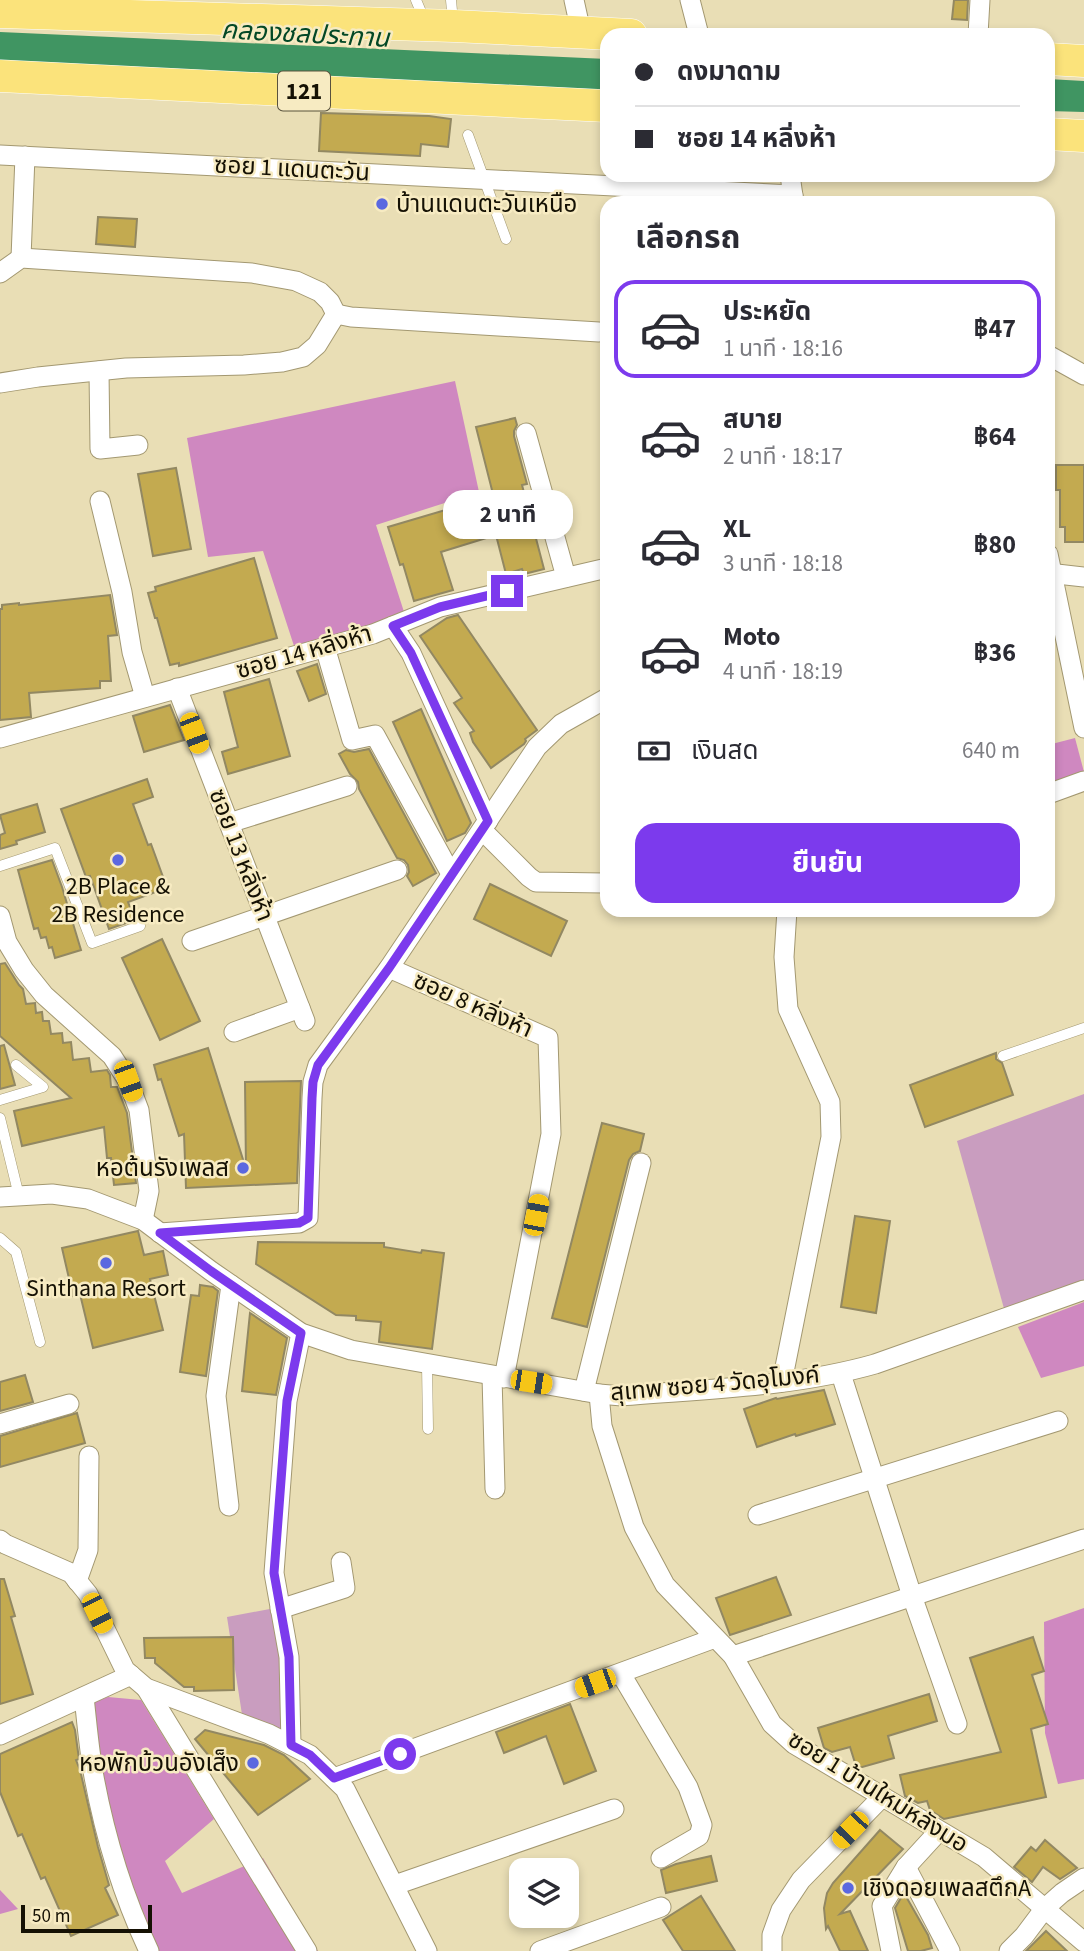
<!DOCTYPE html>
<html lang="th">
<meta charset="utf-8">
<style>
:root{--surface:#fff;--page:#f7f7f7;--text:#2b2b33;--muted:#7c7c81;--line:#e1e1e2;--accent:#7c3aed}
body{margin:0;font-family:"Source Sans 3","Noto Sans Thai",sans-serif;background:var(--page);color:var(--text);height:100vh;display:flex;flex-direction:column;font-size:26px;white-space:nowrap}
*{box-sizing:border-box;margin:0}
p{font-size:23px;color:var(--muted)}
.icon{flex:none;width:38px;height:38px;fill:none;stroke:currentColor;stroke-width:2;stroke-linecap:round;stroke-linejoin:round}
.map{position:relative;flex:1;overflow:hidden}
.sheet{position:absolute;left:600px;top:196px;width:455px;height:721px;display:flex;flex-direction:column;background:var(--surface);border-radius:21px;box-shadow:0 4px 10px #0003}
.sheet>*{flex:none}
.banner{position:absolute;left:600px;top:28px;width:455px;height:154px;border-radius:21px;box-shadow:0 4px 10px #0003;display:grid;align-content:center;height:154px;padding:0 35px;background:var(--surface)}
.fabs{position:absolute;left:509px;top:1858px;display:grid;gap:14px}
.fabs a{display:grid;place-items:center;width:70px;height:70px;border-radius:14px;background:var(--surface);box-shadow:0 4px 10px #0003;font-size:35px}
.scale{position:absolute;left:21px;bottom:18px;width:131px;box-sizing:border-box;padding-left:7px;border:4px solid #151104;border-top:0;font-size:19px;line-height:24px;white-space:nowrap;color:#151104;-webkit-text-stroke:5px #f7ebc2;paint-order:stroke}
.end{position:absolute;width:32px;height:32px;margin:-16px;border:9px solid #7c3aed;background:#fff;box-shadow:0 0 0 4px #fff}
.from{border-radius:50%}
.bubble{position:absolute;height:49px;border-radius:21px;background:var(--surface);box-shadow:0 4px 10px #0003;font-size:23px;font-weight:700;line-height:49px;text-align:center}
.car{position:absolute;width:21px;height:42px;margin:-21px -10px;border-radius:9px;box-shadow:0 0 5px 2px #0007;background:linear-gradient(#f5c518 24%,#345 0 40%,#f5c518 0 76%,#345 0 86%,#f5c518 0)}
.banner b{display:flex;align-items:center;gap:24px;height:66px;font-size:26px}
.banner b+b{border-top:2px solid var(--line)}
.banner i{width:18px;height:18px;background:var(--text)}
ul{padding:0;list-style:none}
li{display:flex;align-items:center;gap:21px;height:98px;margin:0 14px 10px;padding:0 21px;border:4px solid transparent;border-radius:21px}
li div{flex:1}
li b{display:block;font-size:26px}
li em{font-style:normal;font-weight:700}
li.on{border-color:var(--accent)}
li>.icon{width:63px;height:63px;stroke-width:1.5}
h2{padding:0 35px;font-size:32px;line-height:84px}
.pay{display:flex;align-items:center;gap:18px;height:77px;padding:0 35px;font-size:26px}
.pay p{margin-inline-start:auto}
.primary-button{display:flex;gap:14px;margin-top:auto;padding:14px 35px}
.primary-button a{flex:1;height:80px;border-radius:21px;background:var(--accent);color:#fff;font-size:28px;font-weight:700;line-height:80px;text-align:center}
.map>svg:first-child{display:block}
.green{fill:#c99dbf}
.forest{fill:#cf88c0}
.water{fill:#409562}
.building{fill:#c3aa50;stroke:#928862;stroke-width:2}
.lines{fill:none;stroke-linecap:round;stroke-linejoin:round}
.lane-casing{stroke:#a39871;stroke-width:11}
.street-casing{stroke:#a39871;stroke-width:21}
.primary-casing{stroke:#fff;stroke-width:33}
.lane{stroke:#fff;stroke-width:10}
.street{stroke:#fff;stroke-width:19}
.primary{stroke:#fbe37b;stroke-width:32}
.route{stroke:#7c3aed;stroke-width:9}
.poi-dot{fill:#5b68e0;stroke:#f7ebc2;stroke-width:2.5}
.labels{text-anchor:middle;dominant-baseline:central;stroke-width:5;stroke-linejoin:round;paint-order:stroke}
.shield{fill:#f7ebc2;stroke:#59523d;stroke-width:2}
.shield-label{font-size:23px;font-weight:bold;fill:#151104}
.street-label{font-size:24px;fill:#151104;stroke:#f7ebc2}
.poi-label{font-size:24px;fill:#151104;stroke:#f7ebc2;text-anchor:start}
.water-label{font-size:26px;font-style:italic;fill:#034826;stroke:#f7ebc2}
</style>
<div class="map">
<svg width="1084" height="1951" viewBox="0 0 1084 1951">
<rect width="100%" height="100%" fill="#e9deb5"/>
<g class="green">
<polygon points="1084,1094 1084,1282 1005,1312 957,1141"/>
<polygon points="275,1608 286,1732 243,1721 227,1617"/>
</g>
<g class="forest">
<polygon points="455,381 479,492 376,525 405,615 295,649 263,551 208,557 187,438"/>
<polygon points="1075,738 1084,772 1048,784 1048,745"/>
<polygon points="1084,1302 1084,1366 1041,1378 1018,1327"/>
<polygon points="1084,1608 1084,1779 1058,1784 1045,1733 1044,1622"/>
<polygon points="108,1697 141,1700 214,1819 165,1861 182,1893 263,1858 318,1951 142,1951 77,1709"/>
<polygon points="0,1890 18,1909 0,1914"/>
</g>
<g class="water">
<polygon points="0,32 607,59 607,91 0,63"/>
<polygon points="1048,79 1084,81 1084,112 1048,111"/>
</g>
<g class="building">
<polygon points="954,0 968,0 967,20 952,19"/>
<polygon points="321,113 429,116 451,119 448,147 421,144 420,156 319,151"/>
<polygon points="98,217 137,219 135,247 96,244"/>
<polygon points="515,418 517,425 514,431 514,436 527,484 522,485 544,569 524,574 522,569 506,574 496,535 441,552 453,590 414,601 403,564 400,565 388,527 486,498 485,496 493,494 476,427"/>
<polygon points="1056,465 1084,465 1084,542 1065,542 1065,527 1060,527 1060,490 1056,490"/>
<polygon points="176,468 191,549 153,556 138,474"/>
<polygon points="254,558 277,638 179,666 179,663 170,665 157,618 155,618 148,593 156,591 155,587"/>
<polygon points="110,595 117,635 108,636 111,681 100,681 100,688 29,693 31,717 0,720 0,609 2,609 2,605 19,603 19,605"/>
<polygon points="458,615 537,730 525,739 526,741 524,744 491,768 473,742 470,733 474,731 454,703 462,698 420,636 447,618"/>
<polygon points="317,664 326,694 309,701 297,671"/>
<polygon points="269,679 290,756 228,774 222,752 238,747 224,692"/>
<polygon points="170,705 184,740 144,752 133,716"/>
<polygon points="421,709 471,823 465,833 447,841 393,722"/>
<polygon points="369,749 436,873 413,886 407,876 409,872 408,865 404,860 397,858 359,789 358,782 350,774 339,754 346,750 354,752"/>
<polygon points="147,779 153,797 133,804 148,845 151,844 167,888 128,902 135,920 109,929 90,876 86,877 61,809"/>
<polygon points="37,804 45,832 16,841 17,844 0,849 0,835 5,833 0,815"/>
<polygon points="52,860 62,887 81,950 55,958 52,947 49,948 46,937 41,938 38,928 34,929 18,870"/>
<polygon points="490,884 567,921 551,956 474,919"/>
<polygon points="162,939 200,1021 160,1040 122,958"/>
<polygon points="5,963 19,985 23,989 26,1004 35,1003 36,1013 42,1012 43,1021 49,1021 51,1034 62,1033 63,1043 71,1042 73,1060 89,1058 91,1072 107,1070 110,1075 111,1087 117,1087 127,1113 136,1183 114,1185 111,1158 107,1158 104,1127 22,1146 14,1111 71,1098 0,1036 0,964"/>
<polygon points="4,1045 15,1085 0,1089 0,1046"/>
<polygon points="208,1048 246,1169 245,1082 301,1081 297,1183 186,1188 184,1134 179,1136 161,1079 158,1080 154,1065"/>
<polygon points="996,1053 996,1059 1002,1063 1013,1095 925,1127 910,1085"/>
<polygon points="602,1123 644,1134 640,1151 633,1154 629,1160 587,1327 552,1318"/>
<polygon points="855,1216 890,1221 876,1313 841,1307"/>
<polygon points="138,1231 144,1255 163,1251 168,1275 150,1279 163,1330 93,1348 80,1294 73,1296 62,1248"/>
<polygon points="258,1242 384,1243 384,1247 421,1253 422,1250 444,1253 432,1349 379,1342 381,1322 356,1320 356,1316 336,1315 256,1264"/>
<polygon points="200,1285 213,1287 218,1291 206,1376 180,1372 191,1295 199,1296"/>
<polygon points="250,1313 287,1338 276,1395 242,1391"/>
<polygon points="25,1375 33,1402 0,1411 0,1382"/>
<polygon points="824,1390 835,1424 796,1436 795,1434 757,1447 744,1409 776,1398 777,1399"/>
<polygon points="77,1413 85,1443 0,1467 0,1436"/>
<polygon points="776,1577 791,1615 730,1635 716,1598"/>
<polygon points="0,1579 4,1579 15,1616 11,1617 33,1694 0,1704"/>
<polygon points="233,1637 234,1690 194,1691 194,1687 184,1687 155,1663 155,1658 145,1658 144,1638"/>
<polygon points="1033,1637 1044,1671 1032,1675 1048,1724 1031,1729 1046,1797 944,1819 930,1810 927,1801 918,1803 905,1796 900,1775 1001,1752 970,1658"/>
<polygon points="929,1694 937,1721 888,1736 894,1758 859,1768 856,1766 850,1747 832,1752 824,1748 818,1728"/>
<polygon points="570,1704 596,1771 564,1784 546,1736 504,1753 496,1732"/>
<polygon points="72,1722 75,1730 79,1759 76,1760 80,1770 98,1847 109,1885 105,1888 118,1915 71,1936 45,1877 41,1879 22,1834 18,1836 0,1792 0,1754"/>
<polygon points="205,1730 264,1745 284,1755 310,1779 258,1815 195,1739"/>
<polygon points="880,1830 903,1849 840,1914 850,1911 868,1951 840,1951 828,1926 826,1929 824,1908 827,1893 833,1883"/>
<polygon points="1045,1840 1077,1868 1060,1879 1043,1867 1032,1882 1014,1867 1031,1847 1036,1851"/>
<polygon points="711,1856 717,1881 666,1893 661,1870 676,1864"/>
<polygon points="904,1893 928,1935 932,1948 921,1951 908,1951 895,1908"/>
<polygon points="701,1896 735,1951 683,1951 663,1920"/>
<polygon points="1046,1931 1067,1951 1026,1951"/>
</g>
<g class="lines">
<defs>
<g id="lane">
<polyline points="416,0 424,19"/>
<polyline points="451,0 453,22"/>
<polyline points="468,135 506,239"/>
<polyline points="0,866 55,848 92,943 140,926"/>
<polyline points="1003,1056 1084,1028"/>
<polyline points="0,1100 43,1087 16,1065"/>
<polyline points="0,1118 19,1196"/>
<polyline points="0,1238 16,1252 40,1342"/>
<polyline points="427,1364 428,1429"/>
</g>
<g id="street">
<polyline points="574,0 581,32"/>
<polyline points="690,0 699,35"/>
<polyline points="978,35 980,0"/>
<polyline points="0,155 793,195"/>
<polyline points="790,175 794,203"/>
<polyline points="21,258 25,156"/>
<polyline points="0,273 21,258 252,273 296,281 320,292 330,302 336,314"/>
<polyline points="336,314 351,317 599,332"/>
<polyline points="1048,355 1084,375"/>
<polyline points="99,371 100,449 138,445"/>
<polyline points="0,383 38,377 126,368 244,365 282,362 303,357 317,345 336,314"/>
<polyline points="526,433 566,577"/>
<polyline points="100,501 122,592 132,652 145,697"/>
<polyline points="1048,554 1084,728"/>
<polyline points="1048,573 1084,577"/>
<polyline points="393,626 411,653 488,821"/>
<polyline points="325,647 352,740 375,735 451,874"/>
<polyline points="177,688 305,1021"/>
<polyline points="0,738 373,634 440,607 607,568"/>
<polyline points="1048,794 1084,781"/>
<polyline points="229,823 347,786"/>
<polyline points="482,830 529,877 536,882 604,883"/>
<polyline points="0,916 7,942 24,970 44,995 112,1056 128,1081 139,1110 149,1191 143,1220"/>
<polyline points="192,941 397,870"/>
<polyline points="389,968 548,1038 551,1134 504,1378"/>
<polyline points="234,1032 300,1008"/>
<path d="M 0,1197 L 52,1194 L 88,1199 L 143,1220 L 211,1271 L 301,1333 L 351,1350 L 599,1394 L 622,1396 C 707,1389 794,1387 875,1364 L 1084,1290"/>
<polyline points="160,1233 299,1223 308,1218 312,1098 313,1082 318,1065 389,968 537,747 561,724 607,698"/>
<polyline points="841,1374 912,1596 957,1724"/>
<polyline points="492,1376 495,1489"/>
<polyline points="782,1382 831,1137 830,1102 788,1009 784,957 787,910"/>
<polyline points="584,1391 641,1163"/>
<polyline points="599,1394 602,1426 634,1527 665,1585 733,1656 772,1724 794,1744 984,1857 1084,1942"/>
<polyline points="0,1424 69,1404"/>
<polyline points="229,1506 216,1396 231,1285"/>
<polyline points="758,1515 1058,1421"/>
<polyline points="0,1540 5,1544 71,1573 88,1594 125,1670 146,1688 269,1734 310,1755 345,1789 427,1951"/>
<polyline points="77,1581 88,1550 89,1456"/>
<polyline points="280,1609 345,1588 341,1562"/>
<polyline points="733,1656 1084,1539"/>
<polyline points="621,1674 688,1787 702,1825 699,1836 661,1858"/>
<polyline points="146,1688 307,1951"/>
<path d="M 84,1697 C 87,1723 89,1750 94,1777 C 105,1836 123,1896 149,1951"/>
<polyline points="0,1735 131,1675"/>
<polyline points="291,1745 289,1657 274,1573 287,1401 301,1333"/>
<polyline points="334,1778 715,1638"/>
<polyline points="906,1867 950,1951"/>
<polyline points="395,1885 614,1809"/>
<polyline points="540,1951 661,1907"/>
<polyline points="772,1951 772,1935 781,1910 801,1880 882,1797"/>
<polyline points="891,1951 882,1906 906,1867 939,1831"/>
<polyline points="1009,1951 1024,1936 1045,1908 1062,1893 1084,1878"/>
</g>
<g id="primary">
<polyline points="0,12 454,26 631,35"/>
<polyline points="1048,59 1084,61"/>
<polyline points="0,76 607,106"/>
<polyline points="1048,134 1084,136"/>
</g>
</defs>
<use href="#lane" class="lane-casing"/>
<use href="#street" class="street-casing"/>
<use href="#primary" class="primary-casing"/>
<use href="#lane" class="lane"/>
<use href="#street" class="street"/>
<use href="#primary" class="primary"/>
</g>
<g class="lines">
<polyline class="route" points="400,1754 334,1778 310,1755 291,1745 289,1657 274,1573 287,1401 301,1333 211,1271 160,1233 299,1223 308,1218 312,1098 313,1082 318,1065 389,968 488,821 411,653 393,626 440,607 507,591"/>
</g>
<g class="poi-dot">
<circle cx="382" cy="204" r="7"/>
<circle cx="118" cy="860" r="7"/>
<circle cx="243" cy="1168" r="7"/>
<circle cx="106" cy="1263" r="7"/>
<circle cx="253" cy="1763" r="7"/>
<circle cx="848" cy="1888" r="7"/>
</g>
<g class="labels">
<rect class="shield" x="278" y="71.5" width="52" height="39" rx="5"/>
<g class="shield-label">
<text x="304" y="91">121</text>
</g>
<g class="street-label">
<text transform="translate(292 169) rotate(3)">ซอย 1 แดนตะวัน</text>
<text transform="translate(304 652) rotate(-16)">ซอย 14 หลิ่งห้า</text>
<text transform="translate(241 855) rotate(69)">ซอย 13 หลิ่งห้า</text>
<text transform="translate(473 1005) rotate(24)">ซอย 8 หลิ่งห้า</text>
<text transform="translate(715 1384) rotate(-5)">สุเทพ ซอย 4 วัดอุโมงค์</text>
<text transform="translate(878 1792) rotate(32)">ซอย 1 บ้านใหม่หลังมอ</text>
</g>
<g class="poi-label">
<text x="396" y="204">บ้านแดนตะวันเหนือ</text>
<text x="118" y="886" text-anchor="middle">2B Place &amp;<tspan x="118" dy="28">2B Residence</tspan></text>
<text x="229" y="1168" text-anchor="end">หอต้นรังเพลส</text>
<text x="106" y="1288" text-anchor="middle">Sinthana Resort</text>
<text x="239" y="1763" text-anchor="end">หอพักบ้วนอังเส็ง</text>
<text x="862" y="1888">เชิงดอยเพลสตึกA</text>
</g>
<g class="water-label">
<text transform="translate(305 34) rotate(3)">คลองชลประทาน</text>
</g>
</g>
</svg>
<div class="fabs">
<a><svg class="icon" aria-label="layers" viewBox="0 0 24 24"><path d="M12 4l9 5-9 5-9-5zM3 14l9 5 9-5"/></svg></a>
</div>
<div class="scale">50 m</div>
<i class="end from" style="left:400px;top:1754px"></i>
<i class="end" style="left:507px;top:591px"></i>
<div class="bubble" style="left:443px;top:490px;width:130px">2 นาที</div>
<i class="car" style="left:194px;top:733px;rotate:159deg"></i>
<i class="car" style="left:128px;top:1081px;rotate:160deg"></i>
<i class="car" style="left:536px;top:1215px;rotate:11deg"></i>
<i class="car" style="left:531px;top:1382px;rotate:99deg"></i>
<i class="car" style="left:97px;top:1613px;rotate:154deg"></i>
<i class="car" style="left:595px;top:1683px;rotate:250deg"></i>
<i class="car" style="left:850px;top:1830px;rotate:224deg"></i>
<div class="banner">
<b><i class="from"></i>ดงมาดาม</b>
<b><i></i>ซอย 14 หลิ่งห้า</b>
</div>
<section class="sheet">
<h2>เลือกรถ</h2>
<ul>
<li class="on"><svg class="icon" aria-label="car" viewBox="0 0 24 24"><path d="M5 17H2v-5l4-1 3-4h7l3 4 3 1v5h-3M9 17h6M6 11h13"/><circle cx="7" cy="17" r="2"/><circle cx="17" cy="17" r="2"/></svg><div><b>ประหยัด</b><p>1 นาที · 18:16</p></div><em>฿47</em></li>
<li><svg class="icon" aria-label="car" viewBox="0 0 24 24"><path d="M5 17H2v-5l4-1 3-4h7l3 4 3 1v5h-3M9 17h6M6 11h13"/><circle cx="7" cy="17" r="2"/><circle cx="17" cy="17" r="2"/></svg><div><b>สบาย</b><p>2 นาที · 18:17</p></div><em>฿64</em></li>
<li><svg class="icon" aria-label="car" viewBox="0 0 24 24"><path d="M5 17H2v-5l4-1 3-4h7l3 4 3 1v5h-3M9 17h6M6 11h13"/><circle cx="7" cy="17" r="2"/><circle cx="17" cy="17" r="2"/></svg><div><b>XL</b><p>3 นาที · 18:18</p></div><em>฿80</em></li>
<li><svg class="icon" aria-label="car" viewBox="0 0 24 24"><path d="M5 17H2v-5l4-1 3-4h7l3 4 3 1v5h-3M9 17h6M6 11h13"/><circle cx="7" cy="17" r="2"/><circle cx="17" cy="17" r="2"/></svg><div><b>Moto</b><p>4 นาที · 18:19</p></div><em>฿36</em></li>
</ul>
<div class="pay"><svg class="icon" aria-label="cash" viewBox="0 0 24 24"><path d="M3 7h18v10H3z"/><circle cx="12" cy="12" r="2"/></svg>เงินสด<p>640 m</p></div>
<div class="primary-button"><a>ยืนยัน</a></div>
</section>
</div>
